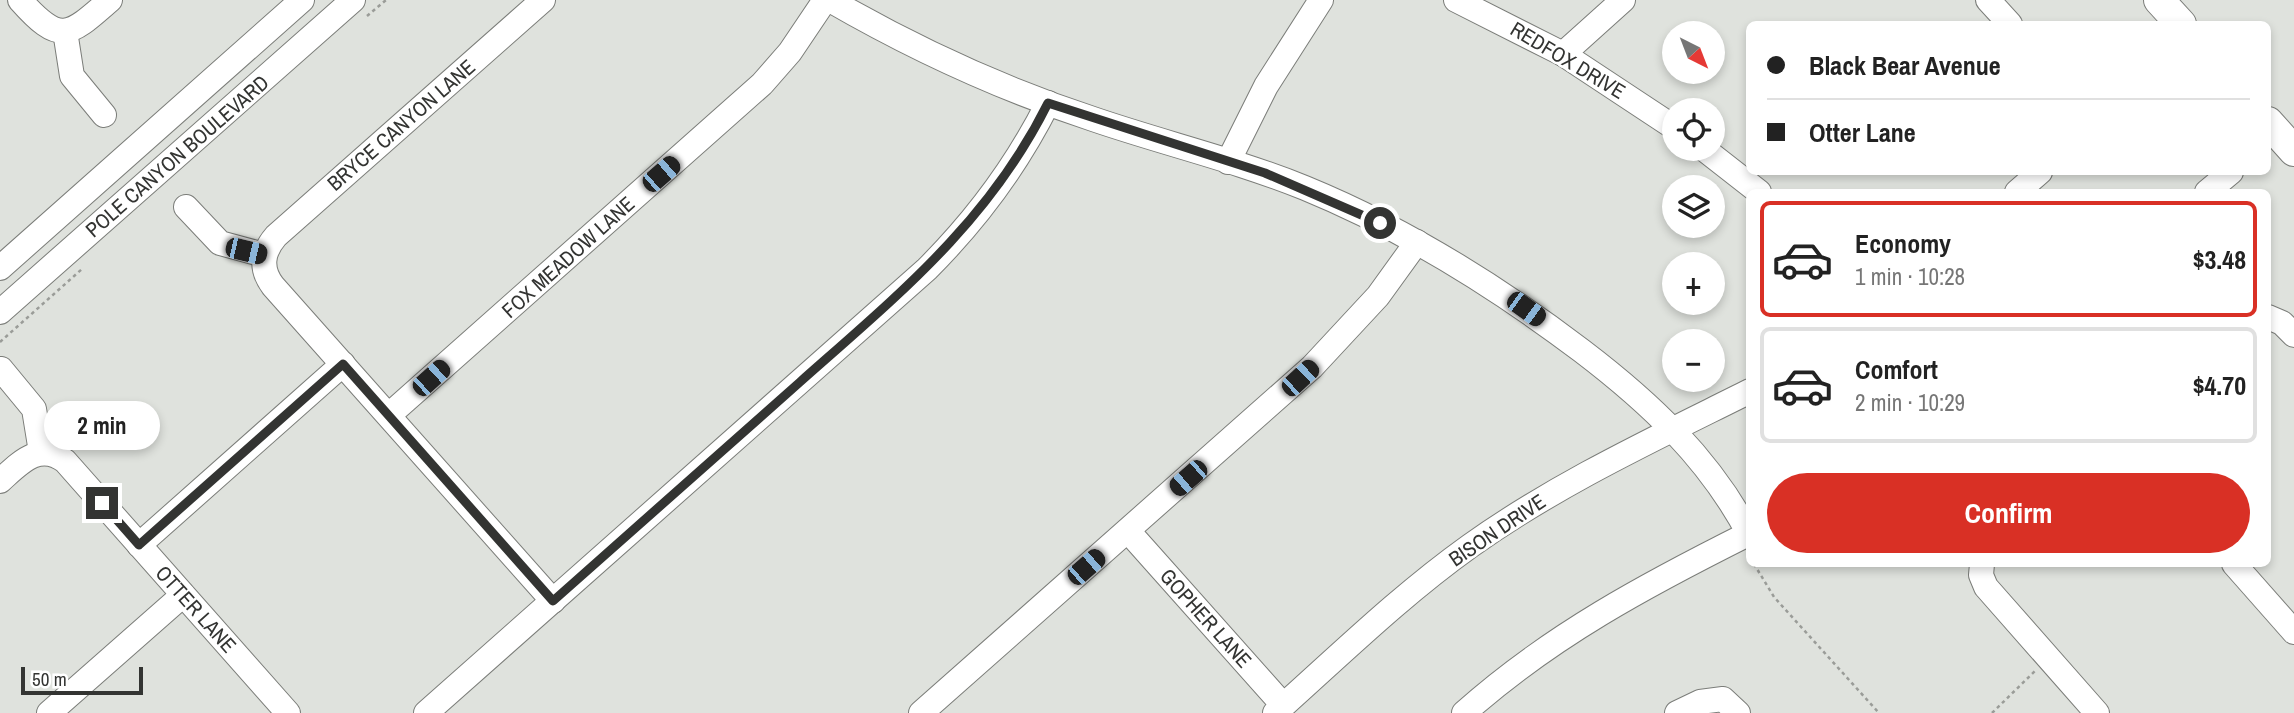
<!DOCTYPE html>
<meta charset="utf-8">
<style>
:root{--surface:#fff;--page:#f6f6f6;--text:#222;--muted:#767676;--line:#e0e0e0;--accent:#d93025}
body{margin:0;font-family:"Archivo Narrow",sans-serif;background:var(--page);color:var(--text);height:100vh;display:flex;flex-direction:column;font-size:26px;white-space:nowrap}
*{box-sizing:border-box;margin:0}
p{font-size:23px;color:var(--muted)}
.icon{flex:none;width:38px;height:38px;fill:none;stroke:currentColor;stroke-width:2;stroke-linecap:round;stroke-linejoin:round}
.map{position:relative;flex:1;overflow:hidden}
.details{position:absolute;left:1746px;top:189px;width:525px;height:378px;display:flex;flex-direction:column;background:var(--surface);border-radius:10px;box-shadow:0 4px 10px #0003}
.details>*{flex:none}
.hud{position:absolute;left:1746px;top:21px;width:525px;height:154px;border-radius:10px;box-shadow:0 4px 10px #0003;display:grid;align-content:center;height:154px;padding:0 21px;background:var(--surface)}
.needle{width:46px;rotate:138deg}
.fabs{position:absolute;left:1662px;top:21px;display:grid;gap:14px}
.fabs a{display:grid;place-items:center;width:63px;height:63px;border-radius:50%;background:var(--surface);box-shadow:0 4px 10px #0003;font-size:35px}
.scale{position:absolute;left:21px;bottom:18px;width:122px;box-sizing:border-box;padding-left:7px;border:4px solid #333432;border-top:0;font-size:19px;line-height:24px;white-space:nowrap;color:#333432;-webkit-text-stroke:5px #fff;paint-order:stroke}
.end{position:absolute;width:32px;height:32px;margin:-16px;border:9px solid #333432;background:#fff;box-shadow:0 0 0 4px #fff}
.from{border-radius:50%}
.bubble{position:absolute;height:49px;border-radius:24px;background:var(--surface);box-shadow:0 4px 10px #0003;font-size:23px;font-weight:700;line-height:49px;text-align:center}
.car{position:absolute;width:21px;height:42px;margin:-21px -10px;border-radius:9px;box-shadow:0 0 5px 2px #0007;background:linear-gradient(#222 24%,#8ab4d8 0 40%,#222 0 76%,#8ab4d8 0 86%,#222 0)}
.hud b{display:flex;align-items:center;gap:24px;height:66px;font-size:26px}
.hud b+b{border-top:2px solid var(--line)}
.hud i{width:18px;height:18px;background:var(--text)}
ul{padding:12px 0 0;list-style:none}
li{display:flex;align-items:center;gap:21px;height:116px;margin:0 14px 10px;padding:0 7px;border:4px solid var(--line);border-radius:10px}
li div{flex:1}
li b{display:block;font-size:26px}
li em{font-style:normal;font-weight:700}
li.selected{border-color:var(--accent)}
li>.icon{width:63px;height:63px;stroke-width:1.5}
.cta{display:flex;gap:14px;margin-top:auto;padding:14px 21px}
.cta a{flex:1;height:80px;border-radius:42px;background:var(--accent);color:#fff;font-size:28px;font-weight:700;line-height:80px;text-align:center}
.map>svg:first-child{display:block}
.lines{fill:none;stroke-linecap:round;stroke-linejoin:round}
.minor-casing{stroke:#7b7d79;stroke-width:26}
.major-casing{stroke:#7b7d79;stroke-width:32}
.path{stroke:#9a9c98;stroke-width:2.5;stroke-dasharray:3.5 3.5;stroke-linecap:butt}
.minor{stroke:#fff;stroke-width:24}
.major{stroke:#fff;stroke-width:30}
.route{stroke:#333432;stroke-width:9}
.labels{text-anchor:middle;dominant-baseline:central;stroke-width:5;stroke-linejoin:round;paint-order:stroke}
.street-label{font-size:21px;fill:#333432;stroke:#fff}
</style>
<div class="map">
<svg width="2294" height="713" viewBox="0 0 2294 713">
<rect width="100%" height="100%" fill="#dfe2dd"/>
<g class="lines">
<defs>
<g id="minor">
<path d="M 20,0 C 60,45 68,37 110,0"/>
<path d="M 543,0 L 276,236 C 262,252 260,269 273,286 L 553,601"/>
<path d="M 830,0 C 913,48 1002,89 1093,119 C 1163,143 1236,160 1305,188 C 1405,229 1496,286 1582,351 C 1649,402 1709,458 1749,534"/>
<polyline points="1456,0 1563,54 1675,128"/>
<polyline points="1988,0 2010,24"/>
<polyline points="65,31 72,76 104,115"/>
<polyline points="1563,54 1623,0"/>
<polyline points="1704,149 1759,192"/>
<polyline points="1228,162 1266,86 1321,0"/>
<polyline points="2017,192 2040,172"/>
<polyline points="2207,192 2231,172"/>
<polyline points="186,207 220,243 264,255"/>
<polyline points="0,268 302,0"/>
<polyline points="0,312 353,0"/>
<polyline points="2268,317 2282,323 2294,335"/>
<polyline points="1,369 34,409 41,452"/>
<polyline points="389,415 762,84 790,52 825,0"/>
<path d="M 0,481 C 19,464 39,441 65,461 L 288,713"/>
<polyline points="1128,531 1283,705"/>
<polyline points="139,545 343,364"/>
<polyline points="1982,564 1981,575 1986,587 2097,713"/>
<polyline points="2234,564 2294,632"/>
<polyline points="49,713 183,595"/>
<path d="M 426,713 L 927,269 C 976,220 1017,165 1048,103"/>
<polyline points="921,713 1312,367 1378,296 1417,242"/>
<path d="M 1275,713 C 1339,656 1400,596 1470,546 C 1557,484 1654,439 1750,391"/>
<path d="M 1464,713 C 1550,636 1648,584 1750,533"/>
<polyline points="1677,713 1700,702 1723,699 1738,713"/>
</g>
<g id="major">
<polyline points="2159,0 2181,24"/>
<polyline points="2268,122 2294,151"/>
</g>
</defs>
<use href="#minor" class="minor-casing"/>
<use href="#major" class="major-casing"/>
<g class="path">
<polyline points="367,16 386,0"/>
<polyline points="0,342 82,269"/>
<polyline points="1754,564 1774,597 1879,713"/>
<polyline points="1992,713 2035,671"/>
</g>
<use href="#minor" class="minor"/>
<use href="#major" class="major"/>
</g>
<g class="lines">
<path class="route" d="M 102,503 L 139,545 L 343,364 L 553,601 C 635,528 717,455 800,382 C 897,296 989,222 1048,103 L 1265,173 L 1380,223"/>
</g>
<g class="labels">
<g class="street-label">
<text transform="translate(1568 60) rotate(31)">REDFOX DRIVE</text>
<text transform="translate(401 125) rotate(-41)">BRYCE CANYON LANE</text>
<text transform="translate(177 156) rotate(-41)">POLE CANYON BOULEVARD</text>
<text transform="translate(568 257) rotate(-42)">FOX MEADOW LANE</text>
<text transform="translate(1497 530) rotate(-34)">BISON DRIVE</text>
<text transform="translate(196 609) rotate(48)">OTTER LANE</text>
<text transform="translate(1206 618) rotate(48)">GOPHER LANE</text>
</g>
</g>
</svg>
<div class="fabs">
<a><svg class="needle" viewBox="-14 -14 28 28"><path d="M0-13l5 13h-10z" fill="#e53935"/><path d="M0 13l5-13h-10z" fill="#767676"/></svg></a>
<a><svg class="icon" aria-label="locate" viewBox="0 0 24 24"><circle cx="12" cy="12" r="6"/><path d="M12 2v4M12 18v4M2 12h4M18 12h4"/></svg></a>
<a><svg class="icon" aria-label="layers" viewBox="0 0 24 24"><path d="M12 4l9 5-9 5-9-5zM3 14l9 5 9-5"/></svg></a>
<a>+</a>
<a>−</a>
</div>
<div class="scale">50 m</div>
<i class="end from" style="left:1380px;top:223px"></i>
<i class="end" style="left:102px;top:503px"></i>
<div class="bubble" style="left:44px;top:401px;width:116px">2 min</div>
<i class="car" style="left:661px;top:174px;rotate:49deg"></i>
<i class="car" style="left:246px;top:251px;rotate:103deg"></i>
<i class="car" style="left:1526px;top:309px;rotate:126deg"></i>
<i class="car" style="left:431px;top:378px;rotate:48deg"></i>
<i class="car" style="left:1300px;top:378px;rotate:47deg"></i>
<i class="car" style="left:1188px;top:478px;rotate:229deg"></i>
<i class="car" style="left:1086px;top:567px;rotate:49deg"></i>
<div class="hud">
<b><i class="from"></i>Black Bear Avenue</b>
<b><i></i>Otter Lane</b>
</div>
<section class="details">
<ul>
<li class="selected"><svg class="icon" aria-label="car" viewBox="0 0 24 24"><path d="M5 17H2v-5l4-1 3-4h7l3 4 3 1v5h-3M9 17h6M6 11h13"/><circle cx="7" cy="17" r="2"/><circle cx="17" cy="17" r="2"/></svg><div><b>Economy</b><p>1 min · 10:28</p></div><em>$3.48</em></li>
<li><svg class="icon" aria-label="car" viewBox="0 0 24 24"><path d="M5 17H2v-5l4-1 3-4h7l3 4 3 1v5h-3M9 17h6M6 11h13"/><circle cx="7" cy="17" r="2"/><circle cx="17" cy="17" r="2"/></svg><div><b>Comfort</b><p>2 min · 10:29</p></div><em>$4.70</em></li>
</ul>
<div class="cta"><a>Confirm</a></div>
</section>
</div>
